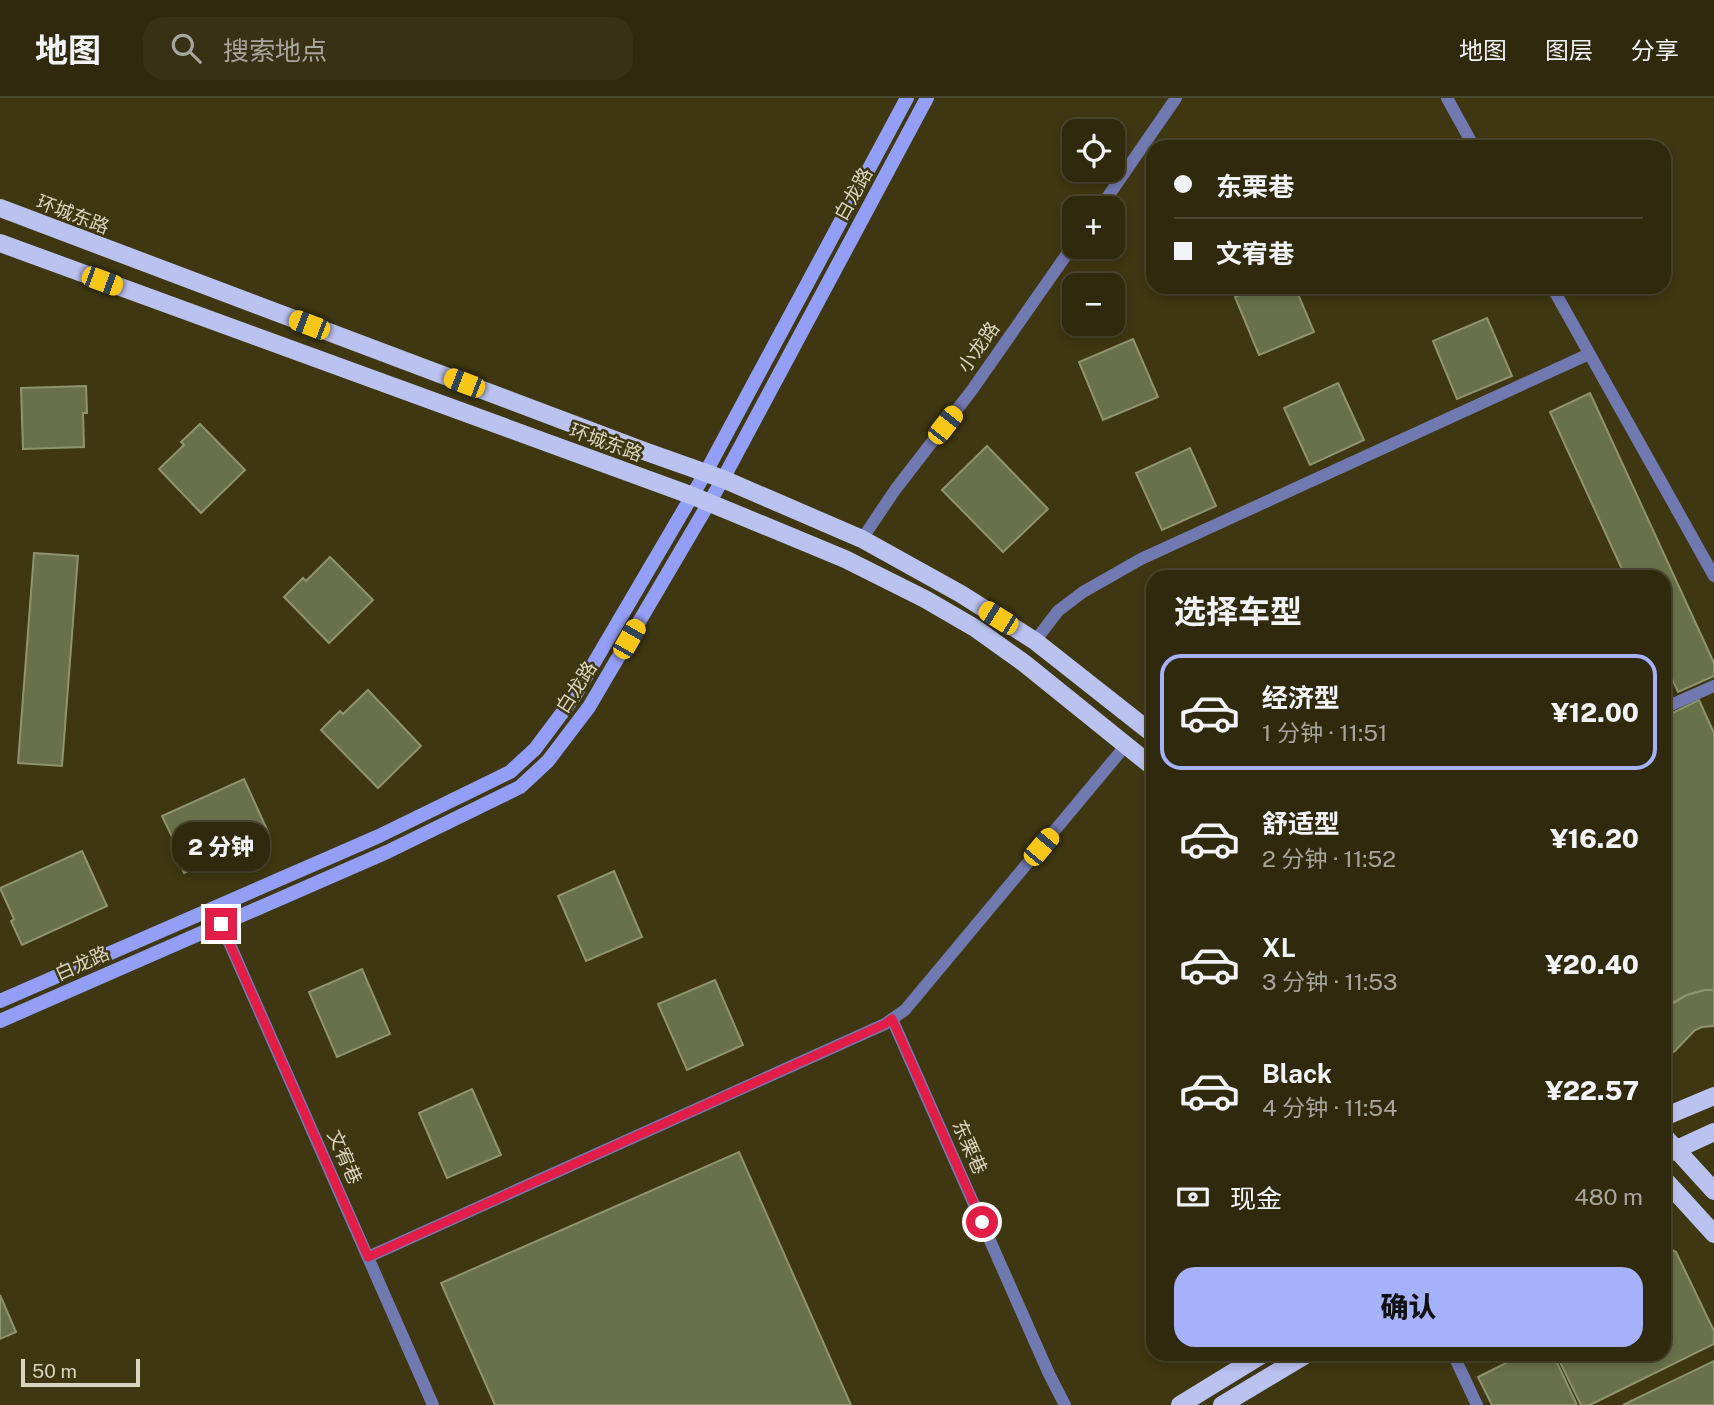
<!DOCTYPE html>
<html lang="zh">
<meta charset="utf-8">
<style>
:root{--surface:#2f290d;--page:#373116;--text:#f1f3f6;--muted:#a7a69d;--line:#4a452e;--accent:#a6b1fc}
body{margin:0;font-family:"Public Sans","Noto Sans SC",sans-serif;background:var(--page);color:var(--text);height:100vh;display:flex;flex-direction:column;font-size:26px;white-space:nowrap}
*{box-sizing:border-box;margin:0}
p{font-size:23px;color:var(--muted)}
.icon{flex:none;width:38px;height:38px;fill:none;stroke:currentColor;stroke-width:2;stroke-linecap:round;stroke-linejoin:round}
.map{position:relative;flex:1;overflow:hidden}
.sheet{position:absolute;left:1146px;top:472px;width:525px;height:791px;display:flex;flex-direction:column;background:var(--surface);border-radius:21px;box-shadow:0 4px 10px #0003,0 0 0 2px var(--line)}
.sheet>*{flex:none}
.guide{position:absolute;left:1146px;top:42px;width:525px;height:154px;border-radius:21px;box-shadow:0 4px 10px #0003,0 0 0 2px var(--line);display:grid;align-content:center;height:154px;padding:0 28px;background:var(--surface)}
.tools{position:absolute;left:1062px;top:21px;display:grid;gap:14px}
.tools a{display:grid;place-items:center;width:63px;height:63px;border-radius:14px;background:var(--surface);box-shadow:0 4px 10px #0003,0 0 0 2px var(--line);font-size:35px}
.scale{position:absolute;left:21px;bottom:18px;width:119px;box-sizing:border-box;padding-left:7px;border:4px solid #dad5c1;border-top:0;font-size:19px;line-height:24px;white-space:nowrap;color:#dad5c1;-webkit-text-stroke:5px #3f3711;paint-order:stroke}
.end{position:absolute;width:32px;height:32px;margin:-16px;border:9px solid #e11d48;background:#fff;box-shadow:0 0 0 4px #fff}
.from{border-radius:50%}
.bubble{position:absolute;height:49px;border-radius:21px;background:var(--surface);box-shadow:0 4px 10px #0003,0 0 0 2px var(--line);font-size:23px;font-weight:800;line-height:49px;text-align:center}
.car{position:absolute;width:21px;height:42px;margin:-21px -10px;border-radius:9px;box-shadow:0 0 5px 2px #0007;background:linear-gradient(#f5c518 24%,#345 0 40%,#f5c518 0 76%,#345 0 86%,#f5c518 0)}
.guide b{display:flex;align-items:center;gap:24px;height:66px;font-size:26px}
.guide b+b{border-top:2px solid var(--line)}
.guide i{width:18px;height:18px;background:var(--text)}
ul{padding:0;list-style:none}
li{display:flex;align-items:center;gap:21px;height:116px;margin:0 14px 10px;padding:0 14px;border:4px solid transparent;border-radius:21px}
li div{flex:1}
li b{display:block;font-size:26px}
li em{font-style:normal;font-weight:800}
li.selected{border-color:var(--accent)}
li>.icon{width:63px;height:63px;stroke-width:1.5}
h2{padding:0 28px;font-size:32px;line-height:84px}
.pay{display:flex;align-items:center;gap:18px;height:77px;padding:0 28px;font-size:26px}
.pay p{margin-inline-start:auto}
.primary-button{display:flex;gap:14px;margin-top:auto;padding:14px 28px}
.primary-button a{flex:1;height:80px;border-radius:21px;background:var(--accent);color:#111;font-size:28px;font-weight:800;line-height:80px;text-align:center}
header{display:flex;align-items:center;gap:42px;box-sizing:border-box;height:98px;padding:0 35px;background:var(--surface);border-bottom:2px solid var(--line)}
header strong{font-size:33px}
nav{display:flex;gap:38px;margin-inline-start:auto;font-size:24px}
.search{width:490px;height:63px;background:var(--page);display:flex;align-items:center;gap:18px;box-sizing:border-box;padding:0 24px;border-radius:21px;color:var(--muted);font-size:26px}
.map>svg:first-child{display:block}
.building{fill:#69714b;stroke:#8d946e;stroke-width:2}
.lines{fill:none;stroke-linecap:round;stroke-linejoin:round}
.street{stroke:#7179b1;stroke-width:12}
.secondary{stroke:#939ef7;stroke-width:14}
.primary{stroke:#bac2f0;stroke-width:18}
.route{stroke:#e11d48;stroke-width:9}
.labels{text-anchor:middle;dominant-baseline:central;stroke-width:5;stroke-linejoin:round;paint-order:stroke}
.street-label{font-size:19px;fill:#dad5c1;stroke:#3f3711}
</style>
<header>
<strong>地图</strong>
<div class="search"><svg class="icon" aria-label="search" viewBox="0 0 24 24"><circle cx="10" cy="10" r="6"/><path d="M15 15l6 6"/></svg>搜索地点</div>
<nav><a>地图</a><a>图层</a><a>分享</a></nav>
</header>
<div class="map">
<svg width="1714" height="1307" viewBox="0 0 1714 1307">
<rect width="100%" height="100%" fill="#3f3711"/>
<g class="building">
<polygon points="1258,189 1295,189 1314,234 1259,257 1235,199"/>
<polygon points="1487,220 1512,278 1457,301 1433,243"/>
<polygon points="1133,241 1158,299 1103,322 1079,264"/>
<polygon points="1338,285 1364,342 1310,367 1284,310"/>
<polygon points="86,288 87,315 83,315 84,349 23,351 21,290"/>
<polygon points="1590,295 1714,565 1714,578 1678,594 1664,563 1664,480 1626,480 1550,314"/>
<polygon points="200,326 245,372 201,415 159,371 184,347 181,344"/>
<polygon points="987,348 1048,411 1003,454 942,392"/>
<polygon points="1190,350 1216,408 1162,432 1136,375"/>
<polygon points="34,455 78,458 62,668 18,665"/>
<polygon points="330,459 373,502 329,545 284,499 303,480 306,483"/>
<polygon points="368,592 421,648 378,690 321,632 340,613 343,616"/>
<polygon points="1699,602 1714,635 1714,892 1705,892 1687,897 1672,905 1664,890 1664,619"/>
<polygon points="244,681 269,736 184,775 173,750 177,749 162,718"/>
<polygon points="82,753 107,808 22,847 11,823 14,821 0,790"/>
<polygon points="614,773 642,839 586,863 558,798"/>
<polygon points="362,871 390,936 337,959 309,894"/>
<polygon points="715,882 743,947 687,972 658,906"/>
<polygon points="1705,892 1714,892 1714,928 1702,929 1695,932 1675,953 1664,959 1664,911 1687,897"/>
<polygon points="472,991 501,1057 447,1080 419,1015"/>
<polygon points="739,1054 851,1307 495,1307 441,1185"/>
<polygon points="1664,1147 1676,1154 1714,1233 1714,1246 1590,1307 1581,1307 1556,1256 1664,1256"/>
<polygon points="0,1197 16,1234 0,1241"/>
<polygon points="1524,1256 1553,1256 1577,1307 1492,1307 1478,1279"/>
<polygon points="1714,1263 1714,1307 1623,1307"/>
</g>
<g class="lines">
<g class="street">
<polyline points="1447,0 1474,49"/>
<polyline points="1100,110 1176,0"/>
<polyline points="1552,189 1714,478"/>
<polyline points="862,441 895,392 972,292 1074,146"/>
<polyline points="1035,543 1058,513 1083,494 1141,461 1589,256"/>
<polyline points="1664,610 1714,588"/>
<polyline points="221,826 433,1307"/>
<polyline points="892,921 1049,1276 1065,1307"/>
<polyline points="368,1159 885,926 905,912 1126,647"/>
<polyline points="1453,1256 1477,1307"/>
</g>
<g class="secondary">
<polyline points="0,903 379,738 510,674 535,651 574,599 706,374 907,0"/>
<polyline points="0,923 387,754 520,689 548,663 589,609 723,381 927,0"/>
</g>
<g class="primary">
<polyline points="0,110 644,353 723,381 862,441 961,496 1035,543 1153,636"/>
<polyline points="0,145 693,398 845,461 925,501 975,530 1024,565 1153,669"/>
<polyline points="1664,1019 1714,998"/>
<polyline points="1664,1038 1714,1093"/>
<polyline points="1664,1057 1714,1034"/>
<polyline points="1664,1081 1714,1136"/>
<polyline points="1180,1307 1263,1256"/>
<polyline points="1222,1307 1307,1256"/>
</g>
</g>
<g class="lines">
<polyline class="route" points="221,826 368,1159 885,926 892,921 982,1124"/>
</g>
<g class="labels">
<g class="street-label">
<text transform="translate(853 96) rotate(-61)">白龙路</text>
<text transform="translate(73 116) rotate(21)">环城东路</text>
<text transform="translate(978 249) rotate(-55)">小龙路</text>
<text transform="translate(606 344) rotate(20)">环城东路</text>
<text transform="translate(576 589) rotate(-57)">白龙路</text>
<text transform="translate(82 865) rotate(-24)">白龙路</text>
<text transform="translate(970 1049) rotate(66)">东栗巷</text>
<text transform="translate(345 1059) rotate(66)">文宥巷</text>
</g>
</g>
</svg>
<div class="tools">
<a><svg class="icon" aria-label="locate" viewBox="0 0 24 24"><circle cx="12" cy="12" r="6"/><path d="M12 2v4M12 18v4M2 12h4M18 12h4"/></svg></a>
<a>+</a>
<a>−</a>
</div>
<div class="scale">50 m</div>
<i class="end from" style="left:982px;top:1124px"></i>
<i class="end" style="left:221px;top:826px"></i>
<div class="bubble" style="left:172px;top:724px;width:98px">2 分钟</div>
<i class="car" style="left:102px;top:183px;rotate:110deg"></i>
<i class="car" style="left:309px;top:227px;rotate:291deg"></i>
<i class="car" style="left:464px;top:285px;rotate:291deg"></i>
<i class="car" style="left:945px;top:327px;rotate:38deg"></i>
<i class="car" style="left:998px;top:520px;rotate:302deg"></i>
<i class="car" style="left:629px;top:541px;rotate:30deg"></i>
<i class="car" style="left:1041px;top:749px;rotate:40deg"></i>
<div class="guide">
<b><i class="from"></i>东栗巷</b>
<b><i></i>文宥巷</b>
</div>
<section class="sheet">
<h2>选择车型</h2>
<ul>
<li class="selected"><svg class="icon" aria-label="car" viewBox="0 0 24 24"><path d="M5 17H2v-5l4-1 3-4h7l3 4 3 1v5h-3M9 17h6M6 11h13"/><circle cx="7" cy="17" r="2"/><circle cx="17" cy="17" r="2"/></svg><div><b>经济型</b><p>1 分钟 · 11:51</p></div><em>¥12.00</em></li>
<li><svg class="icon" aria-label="car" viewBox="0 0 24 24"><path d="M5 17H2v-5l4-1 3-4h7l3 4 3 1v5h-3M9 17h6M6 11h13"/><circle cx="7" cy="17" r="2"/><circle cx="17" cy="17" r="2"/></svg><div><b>舒适型</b><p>2 分钟 · 11:52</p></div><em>¥16.20</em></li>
<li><svg class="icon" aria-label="car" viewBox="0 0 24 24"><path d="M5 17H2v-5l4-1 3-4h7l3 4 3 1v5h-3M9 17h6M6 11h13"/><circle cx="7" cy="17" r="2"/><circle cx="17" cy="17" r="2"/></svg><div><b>XL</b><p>3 分钟 · 11:53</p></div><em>¥20.40</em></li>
<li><svg class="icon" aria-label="car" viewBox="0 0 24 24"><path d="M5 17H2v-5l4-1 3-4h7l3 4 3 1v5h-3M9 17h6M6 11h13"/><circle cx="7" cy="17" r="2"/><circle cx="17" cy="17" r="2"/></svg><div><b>Black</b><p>4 分钟 · 11:54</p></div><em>¥22.57</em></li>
</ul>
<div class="pay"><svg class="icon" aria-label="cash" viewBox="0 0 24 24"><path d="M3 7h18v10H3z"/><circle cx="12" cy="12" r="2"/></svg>现金<p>480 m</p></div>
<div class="primary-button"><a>确认</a></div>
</section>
</div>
